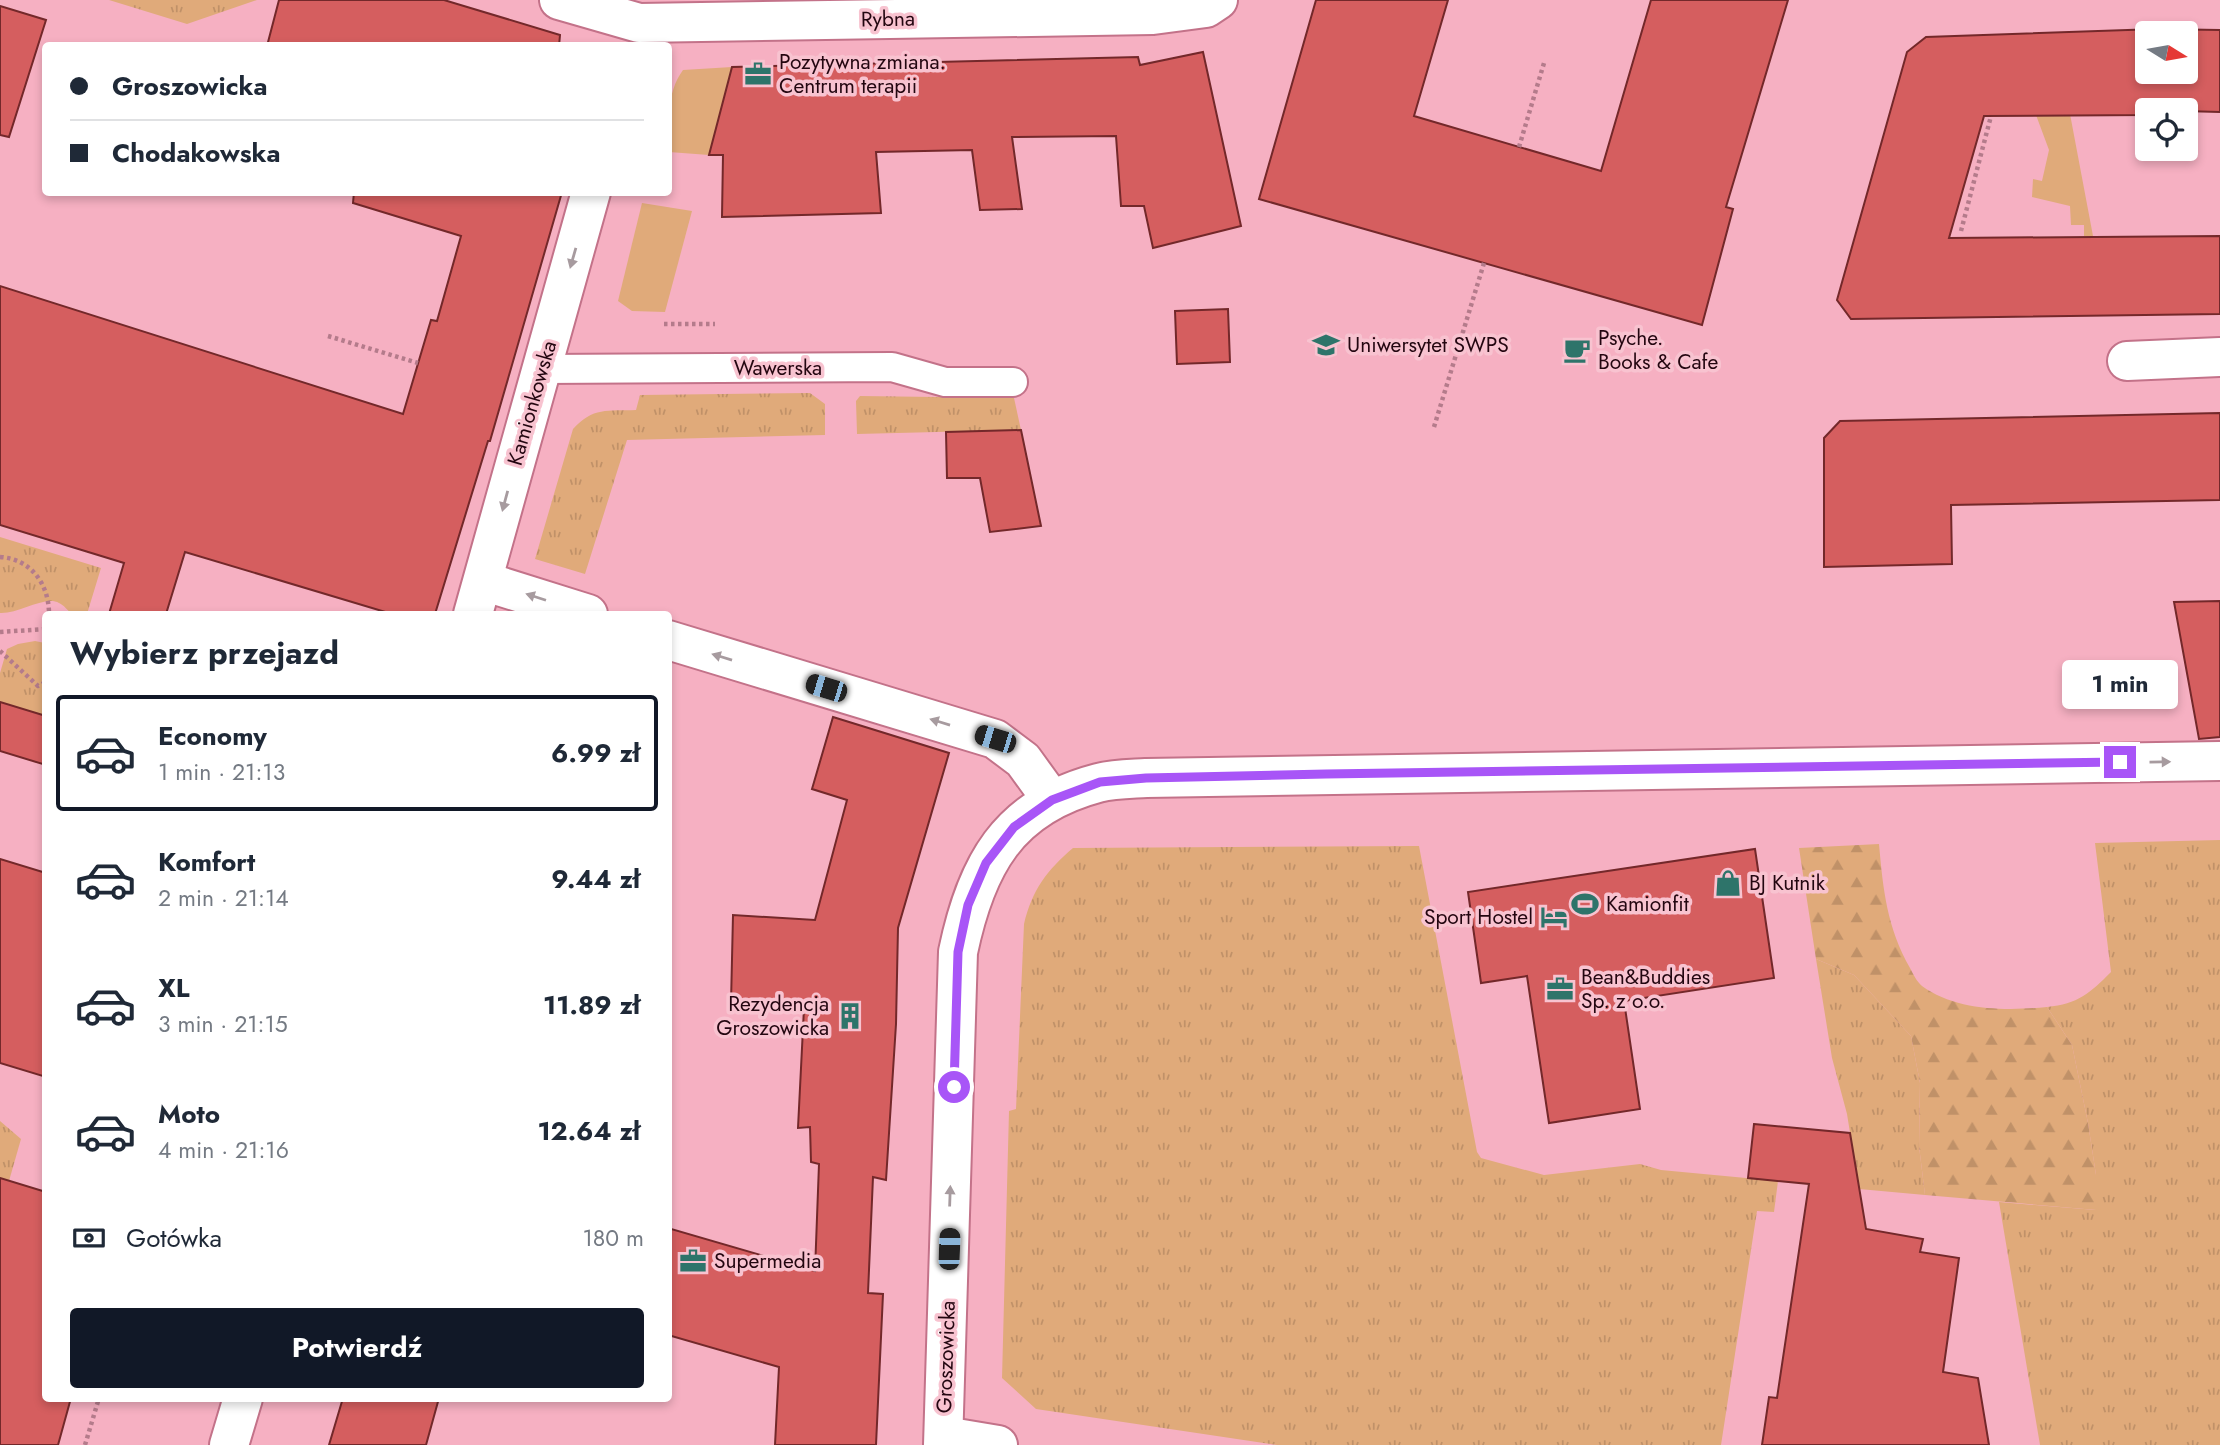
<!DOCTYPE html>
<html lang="pl">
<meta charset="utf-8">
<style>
:root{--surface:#fff;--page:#f2f2f3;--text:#1f2937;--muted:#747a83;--line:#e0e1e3;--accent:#111827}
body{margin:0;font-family:Jost,sans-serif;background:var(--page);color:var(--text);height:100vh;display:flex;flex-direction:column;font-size:26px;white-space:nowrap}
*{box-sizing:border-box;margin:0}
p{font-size:23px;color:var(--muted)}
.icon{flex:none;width:38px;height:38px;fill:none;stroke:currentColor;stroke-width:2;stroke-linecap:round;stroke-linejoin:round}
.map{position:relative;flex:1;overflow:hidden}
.drawer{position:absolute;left:42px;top:611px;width:630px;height:791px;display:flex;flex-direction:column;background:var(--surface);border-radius:7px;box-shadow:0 4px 10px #0003}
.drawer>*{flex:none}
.guide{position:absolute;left:42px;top:42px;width:630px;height:154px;border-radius:7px;box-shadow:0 4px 10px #0003;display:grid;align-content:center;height:154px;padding:0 28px;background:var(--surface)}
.needle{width:46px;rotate:101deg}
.buttons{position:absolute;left:2135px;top:21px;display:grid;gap:14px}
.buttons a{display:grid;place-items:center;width:63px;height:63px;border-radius:7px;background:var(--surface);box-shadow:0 4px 10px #0003;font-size:35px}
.end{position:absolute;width:32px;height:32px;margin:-16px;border:9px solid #a855f7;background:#fff;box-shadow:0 0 0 4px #fff}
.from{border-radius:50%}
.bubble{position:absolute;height:49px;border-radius:7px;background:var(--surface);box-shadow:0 4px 10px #0003;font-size:23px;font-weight:700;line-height:49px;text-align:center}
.car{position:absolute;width:21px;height:42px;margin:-21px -10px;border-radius:9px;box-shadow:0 0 5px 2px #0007;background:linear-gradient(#222 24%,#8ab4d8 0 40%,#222 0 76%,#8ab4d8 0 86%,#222 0)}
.guide b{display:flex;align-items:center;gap:24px;height:66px;font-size:26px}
.guide b+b{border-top:2px solid var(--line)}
.guide i{width:18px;height:18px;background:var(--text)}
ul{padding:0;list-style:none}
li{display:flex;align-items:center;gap:21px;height:116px;margin:0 14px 10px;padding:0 14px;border:4px solid transparent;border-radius:7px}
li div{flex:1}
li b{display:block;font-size:26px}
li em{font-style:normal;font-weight:700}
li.active{border-color:var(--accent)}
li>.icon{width:63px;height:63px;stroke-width:1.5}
h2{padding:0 28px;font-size:32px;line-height:84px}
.pay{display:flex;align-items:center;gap:18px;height:77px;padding:0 28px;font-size:26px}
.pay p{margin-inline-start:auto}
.cta{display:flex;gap:14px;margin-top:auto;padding:14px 28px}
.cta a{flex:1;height:80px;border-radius:7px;background:var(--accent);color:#fff;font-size:28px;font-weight:700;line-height:80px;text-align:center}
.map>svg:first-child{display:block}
.grass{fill:url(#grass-tufts)}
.forest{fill:url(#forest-firs)}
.garden{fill:#e0aa7a}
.building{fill:#d55e5f;stroke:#73282a;stroke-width:2;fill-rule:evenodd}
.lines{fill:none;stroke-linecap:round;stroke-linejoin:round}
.service-casing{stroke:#c37289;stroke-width:32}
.minor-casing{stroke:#c37289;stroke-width:42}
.path{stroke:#b47b8b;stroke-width:4.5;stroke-dasharray:3.5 3.5;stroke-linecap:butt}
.service{stroke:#fff;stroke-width:28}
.minor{stroke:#fff;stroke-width:38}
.oneway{fill:#a79b9f}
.route{stroke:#a855f7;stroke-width:9}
.labels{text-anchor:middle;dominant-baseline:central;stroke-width:7;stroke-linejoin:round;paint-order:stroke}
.street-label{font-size:21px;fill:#230610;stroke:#f8c3d0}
.poi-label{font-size:21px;fill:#230610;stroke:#f8c3d0;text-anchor:start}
</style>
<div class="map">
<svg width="2220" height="1445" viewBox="0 0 2220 1445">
<defs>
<pattern id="grass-tufts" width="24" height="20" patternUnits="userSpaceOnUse" patternTransform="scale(1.75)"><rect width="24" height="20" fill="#e0aa7a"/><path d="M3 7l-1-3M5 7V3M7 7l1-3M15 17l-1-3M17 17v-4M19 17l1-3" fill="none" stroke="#c09168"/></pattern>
<pattern id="forest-firs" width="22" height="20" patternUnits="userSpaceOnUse" patternTransform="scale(1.75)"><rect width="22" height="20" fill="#e0aa7a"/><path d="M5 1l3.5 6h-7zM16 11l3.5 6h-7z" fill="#c09168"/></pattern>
</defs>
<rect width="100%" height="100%" fill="#f6b0c2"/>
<g class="grass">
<polygon points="109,0 257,0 187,24"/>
<path d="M 810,393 L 825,404 L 825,435 L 627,440 L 585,574 L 535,559 L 573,429 C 593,407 607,411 636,410 L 640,395 Z"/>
<polygon points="860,396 1014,398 1021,430 857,434 856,401"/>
<path d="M 0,537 L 101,568 L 87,614 L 72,614 C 68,611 64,605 59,603 C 45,595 19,614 0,613 Z"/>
<polygon points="35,641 45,643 45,716 0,702 0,673 7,649 18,644"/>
<path d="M 2220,840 L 2220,1445 L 2040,1445 L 1999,1202 L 2096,1210 L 2096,1175 L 2088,1123 L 2072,1045 L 2047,1007 C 2078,1004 2090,993 2111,972 L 2095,843 Z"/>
<path d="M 1419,846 L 1477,1152 L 1481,1158 L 1544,1175 L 1640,1164 L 1661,1170 L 1778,1181 L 1774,1212 L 1757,1211 L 1721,1445 L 1277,1445 L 1036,1409 L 1002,1378 L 1009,1111 L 1016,1109 L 1024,924 C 1032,890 1047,870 1073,848 Z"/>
<polygon points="1816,959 1854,975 1911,1036 1920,1083 1919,1146 1925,1195 1859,1189 1847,1114 1832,1058"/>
<polygon points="0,1121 21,1139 9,1181 0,1178"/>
</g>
<path class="forest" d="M 1879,844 C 1883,889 1887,928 1910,968 C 1913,974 1917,982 1922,986 C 1956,1011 2007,1011 2047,1007 L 2072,1045 L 2088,1123 L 2096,1175 L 2096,1210 L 1925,1195 L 1919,1146 L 1920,1083 L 1911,1036 L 1854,975 L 1816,959 L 1799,848 Z"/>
<g class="garden">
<path d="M 732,67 L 709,155 L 669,152 C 668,125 666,93 683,70 Z"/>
<polygon points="2070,114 2093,236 2084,236 2084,225 2071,225 2070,206 2032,197 2033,179 2042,181 2049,150 2036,115"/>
<polygon points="642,203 692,211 665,312 632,311 618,301"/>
</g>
<g class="building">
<polygon points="279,0 444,0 560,35 559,46 267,46"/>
<polygon points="1316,0 1448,0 1414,116 1601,171 1651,0 1788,0 1726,207 1733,209 1702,325 1259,199"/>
<polygon points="0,6 46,20 9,137 0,135"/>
<path d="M 2157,29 L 2220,30 L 2220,112 L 2147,110 L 2147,115 L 1984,116 L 1949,238 L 2220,236 L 2220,314 L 1851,319 L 1837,300 L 1907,52 L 1926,37 ZM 2147,33 L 2186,33 L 2186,72 L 2147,72 Z"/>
<polygon points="1203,52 1241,226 1153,248 1144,206 1121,206 1116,136 1012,137 1022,209 980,210 972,150 876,152 881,213 722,217 723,155 709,155 732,67 1138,57 1140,65"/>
<polygon points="354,192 562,192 490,441 488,441 435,614 392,614 185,552 166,614 109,614 124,563 0,525 0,286 403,414 431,320 437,321 461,236 353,203"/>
<polygon points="1228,309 1230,362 1177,364 1175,311"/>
<polygon points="2220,413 2220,500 1951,505 1952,564 1824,567 1824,438 1840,421"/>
<polygon points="1021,430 1041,526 990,532 980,478 947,478 946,432"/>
<polygon points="2220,601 2220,737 2199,739 2174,602"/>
<polygon points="0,702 46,716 46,765 0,751"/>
<polygon points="833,717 949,753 898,928 896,1024 886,1180 873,1177 868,1293 883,1294 876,1445 775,1445 779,1367 668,1335 668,1228 815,1271 819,1164 811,1162 810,1127 798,1128 804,1008 731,1003 733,915 815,920 847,800 812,789"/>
<polygon points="1755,849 1774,978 1624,1001 1640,1109 1549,1123 1527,976 1481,983 1468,892"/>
<polygon points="0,859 46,873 46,1077 0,1063"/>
<polygon points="1754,1124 1850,1133 1866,1229 1923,1239 1920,1252 1959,1258 1943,1372 1978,1378 1989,1445 1762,1445 1769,1397 1777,1398 1809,1184 1748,1178"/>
<polygon points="0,1178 46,1192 46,1398 71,1398 58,1445 0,1445"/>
<polygon points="343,1398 439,1398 426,1445 329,1445"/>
</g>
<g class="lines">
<defs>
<polyline id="service" points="541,369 892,367 945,382 1013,382"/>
<g id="minor">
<polyline points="559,0 639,23 1153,15 1206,8 1218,0"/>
<polyline points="2127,361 2220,357"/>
<polyline points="483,581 588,614"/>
<polyline points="473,614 591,192"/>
<polyline points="668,640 995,739 1023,760 1052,800"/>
<polyline points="944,1436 998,1445"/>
<polyline points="229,1445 243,1398"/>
<path d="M 943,1445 L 958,952 C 976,866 1007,807 1098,783 C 1113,779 1131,779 1146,778 L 2220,761"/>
</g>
</defs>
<use href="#service" class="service-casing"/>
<use href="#minor" class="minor-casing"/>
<g class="path">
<polyline points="1519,147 1544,63"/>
<polyline points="1961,231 1991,116"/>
<polyline points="664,324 715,324"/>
<polyline points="328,336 418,363"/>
<polyline points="1434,427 1484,263"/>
<path d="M 0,557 C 31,559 49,584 49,614"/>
<polyline points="0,632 46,629"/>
<polyline points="0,651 38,686 46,682"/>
<polyline points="85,1445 99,1398"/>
</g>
<use href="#service" class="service"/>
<use href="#minor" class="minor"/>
</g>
<defs><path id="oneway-solid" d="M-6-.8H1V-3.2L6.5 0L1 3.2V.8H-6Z" transform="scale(1.75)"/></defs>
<g class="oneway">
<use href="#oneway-solid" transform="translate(573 258) rotate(106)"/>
<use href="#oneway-solid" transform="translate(505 501) rotate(105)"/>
<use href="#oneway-solid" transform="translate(536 597) rotate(-162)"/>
<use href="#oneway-solid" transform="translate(722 657) rotate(-163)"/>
<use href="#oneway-solid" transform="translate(940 722) rotate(-163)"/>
<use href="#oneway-solid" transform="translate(2160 762) rotate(-1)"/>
<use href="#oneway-solid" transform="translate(950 1196) rotate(-88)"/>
</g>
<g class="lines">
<polyline class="route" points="954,1087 958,952 968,905 986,863 1014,827 1052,800 1100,782 1146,778 1326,774 2120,762"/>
</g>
<defs>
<symbol id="office-bare" viewBox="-9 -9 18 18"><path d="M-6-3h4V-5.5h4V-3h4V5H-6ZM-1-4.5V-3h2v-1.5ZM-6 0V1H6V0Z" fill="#2e746a" stroke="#f8c3d0" stroke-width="2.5" paint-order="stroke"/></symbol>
<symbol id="university-bare" viewBox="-9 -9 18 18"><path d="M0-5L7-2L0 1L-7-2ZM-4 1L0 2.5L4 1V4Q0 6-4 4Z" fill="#2e746a" stroke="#f8c3d0" stroke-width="2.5" paint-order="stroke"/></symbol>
<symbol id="cafe-bare" viewBox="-9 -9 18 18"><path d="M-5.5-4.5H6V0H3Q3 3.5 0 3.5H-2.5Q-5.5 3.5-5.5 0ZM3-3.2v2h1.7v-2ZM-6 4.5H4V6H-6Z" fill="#2e746a" stroke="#f8c3d0" stroke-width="2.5" paint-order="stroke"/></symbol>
<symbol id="shop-bare" viewBox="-9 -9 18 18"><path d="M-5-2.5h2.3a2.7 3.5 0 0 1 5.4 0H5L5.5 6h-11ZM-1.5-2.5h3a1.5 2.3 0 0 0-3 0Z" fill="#2e746a" stroke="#f8c3d0" stroke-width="2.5" paint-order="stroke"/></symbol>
<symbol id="stadium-bare" viewBox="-9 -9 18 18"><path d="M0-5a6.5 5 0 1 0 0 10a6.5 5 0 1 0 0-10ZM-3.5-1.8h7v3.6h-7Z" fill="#2e746a" stroke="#f8c3d0" stroke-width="2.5" paint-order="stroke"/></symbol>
<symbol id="hotel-bare" viewBox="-9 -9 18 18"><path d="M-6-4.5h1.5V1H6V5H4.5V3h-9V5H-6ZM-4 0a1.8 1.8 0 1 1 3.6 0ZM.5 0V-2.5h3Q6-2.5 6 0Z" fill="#2e746a" stroke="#f8c3d0" stroke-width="2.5" paint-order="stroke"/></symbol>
<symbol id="building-bare" viewBox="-9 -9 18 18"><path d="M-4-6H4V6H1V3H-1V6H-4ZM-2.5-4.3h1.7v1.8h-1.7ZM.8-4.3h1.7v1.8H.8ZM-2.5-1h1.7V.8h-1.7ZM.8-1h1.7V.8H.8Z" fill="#2e746a" stroke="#f8c3d0" stroke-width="2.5" paint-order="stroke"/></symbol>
</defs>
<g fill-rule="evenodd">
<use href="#office-bare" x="739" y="55" width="38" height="38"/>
<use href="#university-bare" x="1307" y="326" width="38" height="38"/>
<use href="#cafe-bare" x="1558" y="331" width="38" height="38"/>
<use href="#shop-bare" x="1709" y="864" width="38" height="38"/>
<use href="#stadium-bare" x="1566" y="885" width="38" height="38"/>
<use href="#hotel-bare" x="1535" y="898" width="38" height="38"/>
<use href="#office-bare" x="1541" y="970" width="38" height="38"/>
<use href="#building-bare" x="831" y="997" width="38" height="38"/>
<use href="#office-bare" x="674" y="1242" width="38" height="38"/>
</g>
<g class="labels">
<g class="street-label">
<text transform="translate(888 19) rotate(-1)">Rybna</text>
<text x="778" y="368">Wawerska</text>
<text transform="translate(532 403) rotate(-74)">Kamionkowska</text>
<text transform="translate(946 1357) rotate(-88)">Groszowicka</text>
</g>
<g class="poi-label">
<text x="779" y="62">Pozytywna zmiana.<tspan x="779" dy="24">Centrum terapii</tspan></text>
<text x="1598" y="338">Psyche.<tspan x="1598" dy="24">Books &amp; Cafe</tspan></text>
<text x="1347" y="345">Uniwersytet SWPS</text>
<text x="1749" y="883">BJ Kutnik</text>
<text x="1606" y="904">Kamionfit</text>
<text x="1533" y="917" text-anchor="end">Sport Hostel</text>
<text x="1581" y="977">Bean&amp;Buddies<tspan x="1581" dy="24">Sp. z o.o.</tspan></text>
<text x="829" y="1004" text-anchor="end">Rezydencja<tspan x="829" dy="24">Groszowicka</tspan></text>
<text x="714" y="1261">Supermedia</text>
</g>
</g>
</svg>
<div class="buttons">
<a><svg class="needle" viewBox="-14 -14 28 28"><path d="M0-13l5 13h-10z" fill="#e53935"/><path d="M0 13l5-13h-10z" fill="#747a83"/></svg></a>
<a><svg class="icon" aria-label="locate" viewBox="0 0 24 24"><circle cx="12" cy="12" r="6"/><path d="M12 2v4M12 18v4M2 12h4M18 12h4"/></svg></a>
</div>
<i class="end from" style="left:954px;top:1087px"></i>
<i class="end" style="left:2120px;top:762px"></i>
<div class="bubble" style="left:2062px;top:660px;width:116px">1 min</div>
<i class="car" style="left:826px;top:688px;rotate:287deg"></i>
<i class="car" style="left:995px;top:739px;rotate:287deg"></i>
<i class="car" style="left:949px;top:1249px;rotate:2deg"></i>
<div class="guide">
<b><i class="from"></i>Groszowicka</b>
<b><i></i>Chodakowska</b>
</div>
<section class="drawer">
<h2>Wybierz przejazd</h2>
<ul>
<li class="active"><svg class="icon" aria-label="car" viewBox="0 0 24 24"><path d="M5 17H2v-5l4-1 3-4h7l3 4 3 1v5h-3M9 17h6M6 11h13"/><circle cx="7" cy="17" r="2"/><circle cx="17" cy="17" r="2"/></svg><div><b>Economy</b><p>1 min · 21:13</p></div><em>6.99 zł</em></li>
<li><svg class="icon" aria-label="car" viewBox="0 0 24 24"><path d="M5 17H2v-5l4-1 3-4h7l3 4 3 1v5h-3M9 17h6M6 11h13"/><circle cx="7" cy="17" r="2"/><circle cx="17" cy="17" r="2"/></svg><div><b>Komfort</b><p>2 min · 21:14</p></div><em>9.44 zł</em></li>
<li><svg class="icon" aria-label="car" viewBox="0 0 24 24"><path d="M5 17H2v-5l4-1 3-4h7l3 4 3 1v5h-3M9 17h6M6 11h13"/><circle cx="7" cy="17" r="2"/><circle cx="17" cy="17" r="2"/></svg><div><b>XL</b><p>3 min · 21:15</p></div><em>11.89 zł</em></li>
<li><svg class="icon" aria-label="car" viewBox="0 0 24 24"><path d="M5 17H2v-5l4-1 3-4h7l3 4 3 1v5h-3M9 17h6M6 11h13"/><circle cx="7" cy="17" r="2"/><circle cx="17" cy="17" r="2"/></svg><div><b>Moto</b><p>4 min · 21:16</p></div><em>12.64 zł</em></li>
</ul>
<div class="pay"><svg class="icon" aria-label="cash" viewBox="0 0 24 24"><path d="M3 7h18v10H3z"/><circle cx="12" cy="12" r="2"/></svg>Gotówka<p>180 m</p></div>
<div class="cta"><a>Potwierdź</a></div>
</section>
</div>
